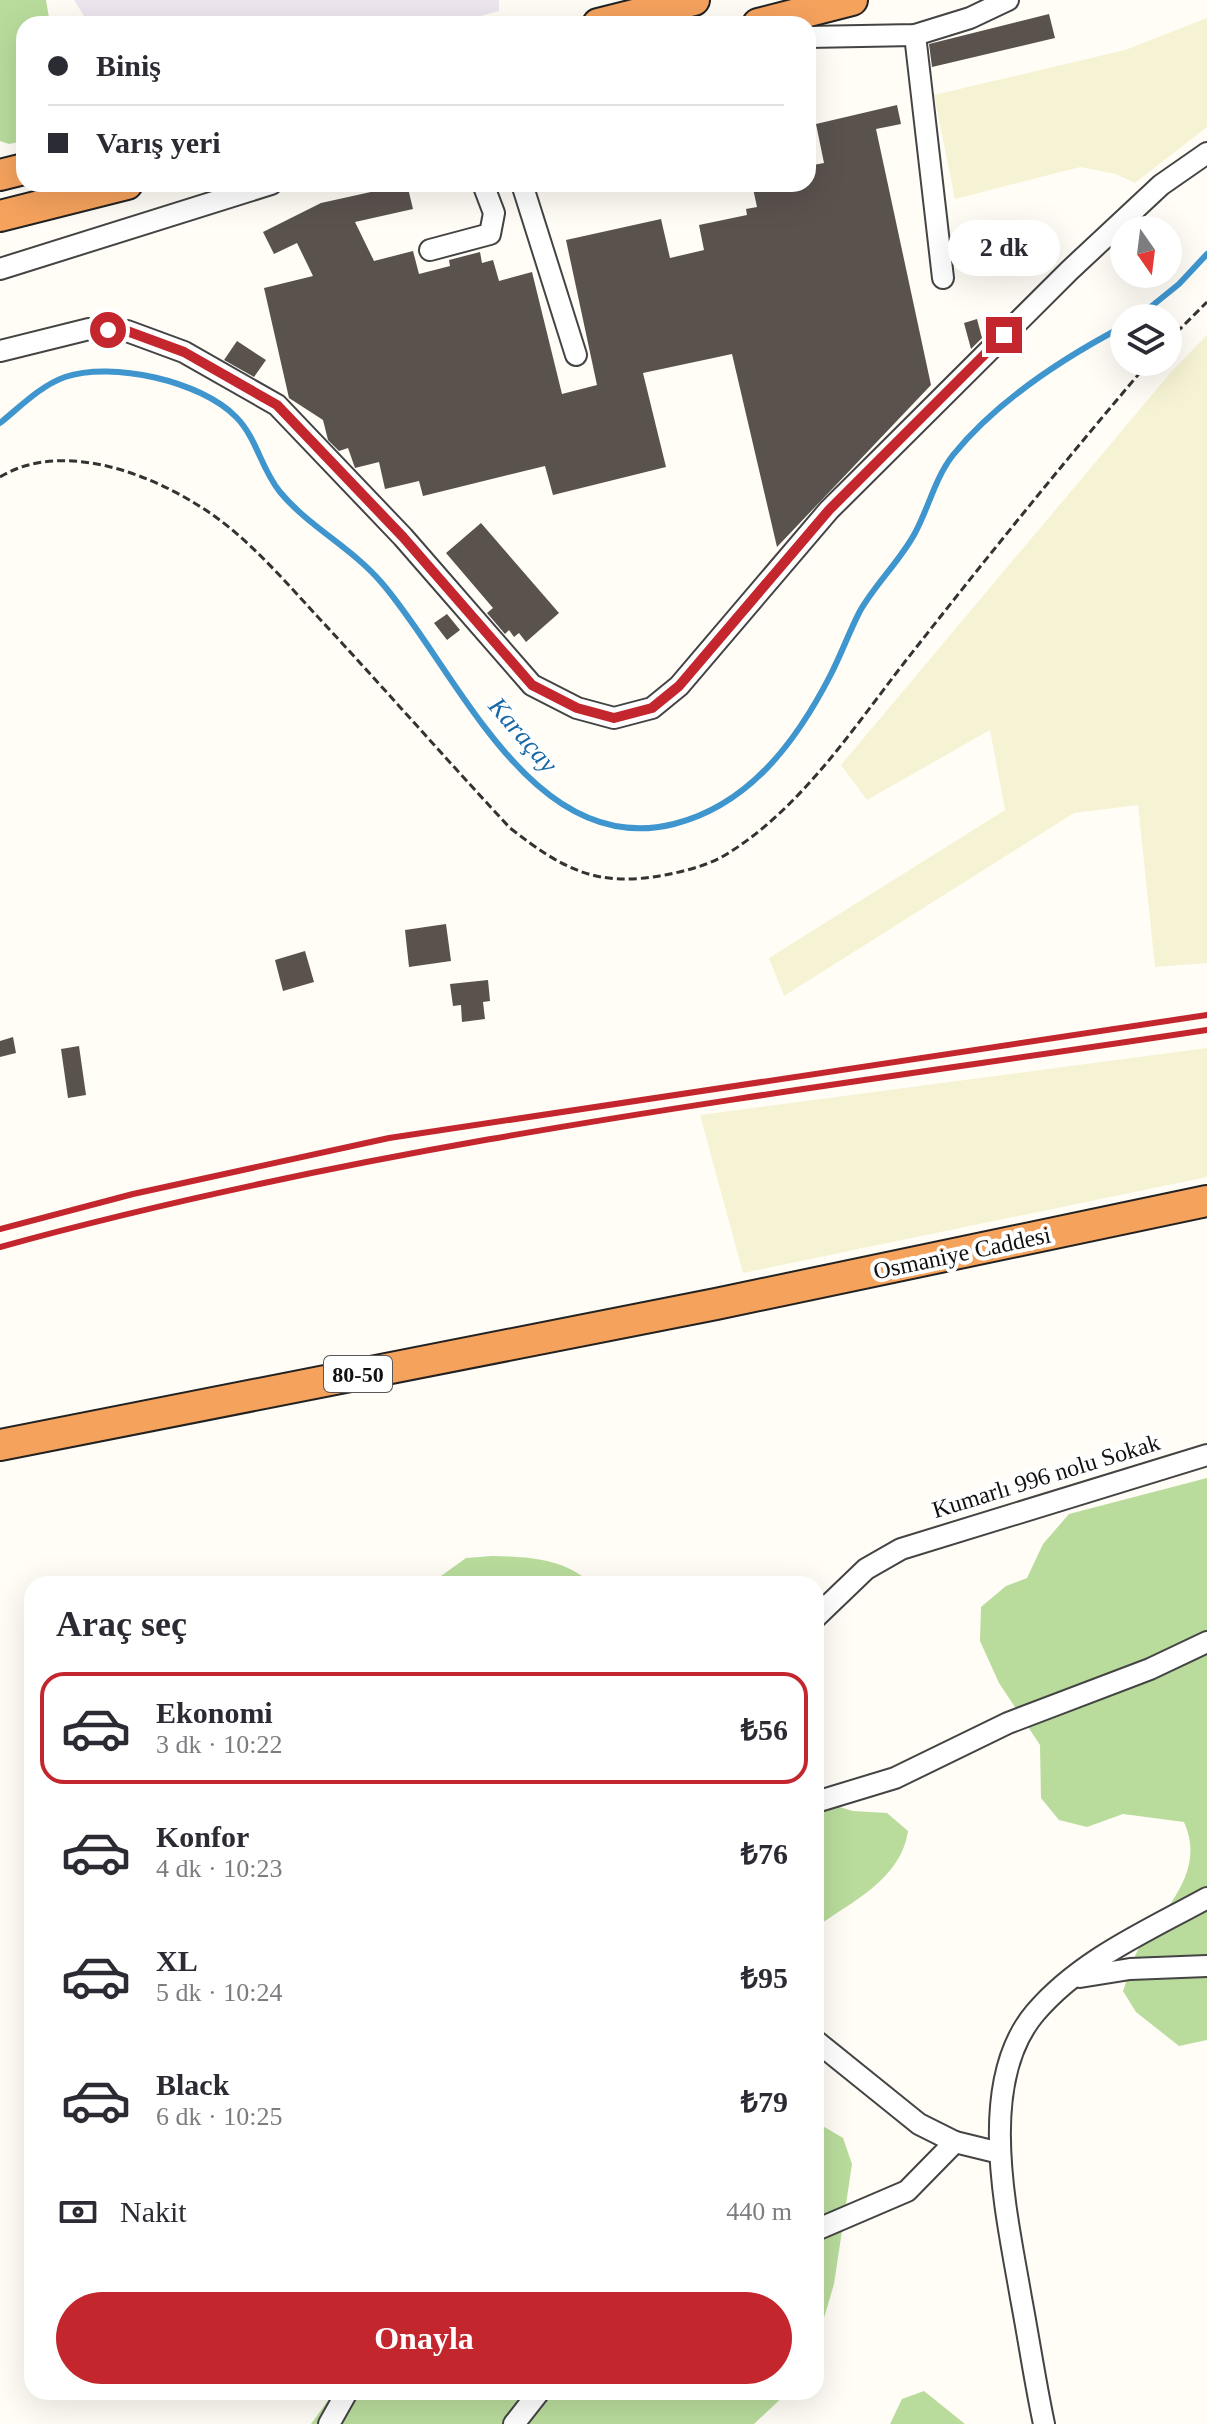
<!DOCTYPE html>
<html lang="tr">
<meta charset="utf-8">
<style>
:root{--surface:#fff;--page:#f2f2f3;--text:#2b2b33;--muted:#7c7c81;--line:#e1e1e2;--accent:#c4262e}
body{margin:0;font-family:Georgia,serif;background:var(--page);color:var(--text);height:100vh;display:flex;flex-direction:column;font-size:30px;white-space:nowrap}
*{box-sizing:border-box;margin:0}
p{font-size:26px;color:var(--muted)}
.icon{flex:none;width:44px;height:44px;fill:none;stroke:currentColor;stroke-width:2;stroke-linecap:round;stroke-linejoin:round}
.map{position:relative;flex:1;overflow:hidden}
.details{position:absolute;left:24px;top:1576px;width:800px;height:824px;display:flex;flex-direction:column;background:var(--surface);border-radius:24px;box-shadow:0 8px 32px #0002}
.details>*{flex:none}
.guide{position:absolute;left:16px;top:16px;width:800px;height:176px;border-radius:24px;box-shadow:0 8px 32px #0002;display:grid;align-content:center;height:176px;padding:0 32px;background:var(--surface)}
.needle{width:52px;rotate:166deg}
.controls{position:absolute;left:1110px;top:216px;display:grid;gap:16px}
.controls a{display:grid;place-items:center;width:72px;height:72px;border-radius:50%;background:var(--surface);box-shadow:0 8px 32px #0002;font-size:40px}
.end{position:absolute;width:36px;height:36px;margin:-18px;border:10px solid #c4262e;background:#fff;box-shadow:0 0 0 4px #fff}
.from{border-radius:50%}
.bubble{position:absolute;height:56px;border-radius:28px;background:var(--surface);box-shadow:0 8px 32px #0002;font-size:26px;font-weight:800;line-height:56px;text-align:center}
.guide b{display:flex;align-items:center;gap:28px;height:76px;font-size:30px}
.guide b+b{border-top:2px solid var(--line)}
.guide i{width:20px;height:20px;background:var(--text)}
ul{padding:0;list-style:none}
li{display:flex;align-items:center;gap:24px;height:112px;margin:0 16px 12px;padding:0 16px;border:4px solid transparent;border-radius:24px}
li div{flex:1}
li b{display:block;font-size:30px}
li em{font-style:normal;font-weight:800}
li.active{border-color:var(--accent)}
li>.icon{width:72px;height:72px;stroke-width:1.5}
h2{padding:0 32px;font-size:36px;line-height:96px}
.pay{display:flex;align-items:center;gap:20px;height:88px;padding:0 32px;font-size:30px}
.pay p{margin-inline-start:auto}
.action{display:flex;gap:16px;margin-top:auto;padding:16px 32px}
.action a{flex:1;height:92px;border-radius:48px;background:var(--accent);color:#fff;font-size:32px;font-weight:800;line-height:92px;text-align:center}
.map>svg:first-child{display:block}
.industrial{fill:#eee6ef}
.farmland{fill:#f6f3d4}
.forest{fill:#b9dc9c}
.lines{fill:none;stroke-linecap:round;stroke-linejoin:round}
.stream{stroke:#3f96cf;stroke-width:6}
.building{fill:#5a524d}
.minor-casing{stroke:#444;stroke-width:24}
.highway-casing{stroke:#222;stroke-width:34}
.path{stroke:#333;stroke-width:3;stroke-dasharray:8 4;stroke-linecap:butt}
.minor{stroke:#fff;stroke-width:20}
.highway{stroke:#f5a25d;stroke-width:30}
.rail{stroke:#c4262e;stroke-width:6}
.route{stroke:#c4262e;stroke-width:10}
.labels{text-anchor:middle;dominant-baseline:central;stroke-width:8;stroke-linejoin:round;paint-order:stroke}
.shield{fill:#fff;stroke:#585858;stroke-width:2}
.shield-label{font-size:22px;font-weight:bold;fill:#111}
.street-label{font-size:24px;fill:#111;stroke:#fff}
.water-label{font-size:26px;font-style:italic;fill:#1768a6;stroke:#fff}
</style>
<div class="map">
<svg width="1207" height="2424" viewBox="0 0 1207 2424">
<rect width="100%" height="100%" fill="#fffdf5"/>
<polygon class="industrial" points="74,0 499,0 499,11 450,24 89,24"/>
<g class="farmland">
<polygon points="1207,18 1207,127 1135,183 1116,174 1080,167 955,199 934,95 1125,50"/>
<polygon points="1207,335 1207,963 1155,967 1138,805 1074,813 784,996 769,958 1005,810 990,730 867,800 841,765 1172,371"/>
<polygon points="1207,1048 1207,1177 743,1273 700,1115"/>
</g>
<g class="forest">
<polygon points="0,0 46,0 50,24 24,24 24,141 9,144 0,141"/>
<path d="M 1207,1478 L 1207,2040 L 1179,2046 L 1136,2012 L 1123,1991 C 1128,1978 1131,1962 1138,1950 C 1163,1909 1207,1873 1184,1822 L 1123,1814 L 1087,1827 L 1059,1820 L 1041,1798 L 1040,1745 L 999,1683 L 980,1641 L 981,1607 L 1006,1586 L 1027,1578 L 1043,1544 L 1069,1514 Z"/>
<path d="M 492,1556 C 530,1557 563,1558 592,1584 L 440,1584 L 441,1576 L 466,1558 Z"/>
<path d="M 816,1800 L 853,1811 L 887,1813 L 908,1831 C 901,1879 853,1901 816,1927 Z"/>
<polygon points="816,2122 843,2138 852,2164 834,2284 816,2345"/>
<polygon points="924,2391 965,2424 890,2424 902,2399"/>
<polygon points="334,2392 788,2392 754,2424 311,2424"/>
</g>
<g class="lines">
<g class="stream">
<polyline points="1137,318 1179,284 1207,254"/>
<path d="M 0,423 C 20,407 40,386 65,377 C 112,361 201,381 236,417 C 257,438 261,469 280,492 C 309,527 351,547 381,582 C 456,668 531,860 674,824 C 749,805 796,742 830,676 C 841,655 849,632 860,611 C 876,583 900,561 915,533 C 929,507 935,478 953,455 C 997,401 1063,358 1124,326"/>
</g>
</g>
<g class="building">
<polygon points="1049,14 1055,38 932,67 929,44"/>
<polygon points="897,105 901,124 876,129 931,385 777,547 732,354 643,373 666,467 553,495 545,466 423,496 419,481 385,489 379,462 355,468 348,448 339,451 328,440 323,420 289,398 264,288 313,276 297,243 274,254 263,232 321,203 407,184 413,209 355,222 374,261 413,251 419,274 450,266 449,260 480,252 482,263 493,260 499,281 532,272 562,394 597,385 566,240 661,219 670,258 704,250 699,225 747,215 746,209 757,207 752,184 808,184 808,166 824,163 816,124"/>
<polygon points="977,319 982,338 971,349 964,323"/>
<polygon points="237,341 266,360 254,377 224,360"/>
<polygon points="481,523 559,613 526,642 519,633 514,637 509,630 505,634 487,613 493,608 446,553"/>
<polygon points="447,614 460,630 447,640 434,623"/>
<polygon points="446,924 451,961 409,967 405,930"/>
<polygon points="305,951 314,982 283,991 275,960"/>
<polygon points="488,980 490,1001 483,1002 485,1019 462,1022 461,1005 453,1006 450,984"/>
<polygon points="13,1037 16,1053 0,1057 0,1041"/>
<polygon points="79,1046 86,1095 68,1098 61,1049"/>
</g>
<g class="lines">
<defs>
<g id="minor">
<polyline points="915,35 943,278"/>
<polyline points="808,37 915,35 970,18 1008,0"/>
<polyline points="522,184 576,355"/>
<polyline points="430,250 490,234 494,213 483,184"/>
<polyline points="0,269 271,184"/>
<polyline points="0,351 89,329 127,331 184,352 277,405 403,537 532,685 577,708 614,718 652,708 679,686 829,510 1070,270 1161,185 1207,153"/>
<polyline points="816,1617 866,1569 901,1549 1207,1455"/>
<polyline points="816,1802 895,1778 1008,1723 1150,1669 1207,1642"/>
<polyline points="1080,1977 1130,1969 1207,1966"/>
<polyline points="816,2041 919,2124 955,2142 1000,2153"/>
<polyline points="816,2230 907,2191 955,2142"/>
<polyline points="329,2424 347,2392"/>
<polyline points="514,2424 539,2392"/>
<path d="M 1044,2424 C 1035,2382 1029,2340 1021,2298 C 1007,2215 975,2084 1035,2013 C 1080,1960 1147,1931 1207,1898"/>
</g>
<g id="highway">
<polyline points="598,24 694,0"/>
<polyline points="758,24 852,0"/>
<polyline points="0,175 24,169"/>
<polyline points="0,216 127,184"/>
<polyline points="0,1445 716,1304 1207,1201"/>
</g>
</defs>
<use href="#minor" class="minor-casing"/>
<use href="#highway" class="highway-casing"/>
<g class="path">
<polyline points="1168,341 1207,302"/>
<path d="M 0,477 C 59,441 143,471 196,504 C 243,532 280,576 317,616 C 382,686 445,758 510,828 C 563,869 596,888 665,875 C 686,871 709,865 727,854 C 806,805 859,719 915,649 C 991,552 1069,456 1149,362"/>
</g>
<use href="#minor" class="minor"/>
<use href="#highway" class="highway"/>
<g class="rail">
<polyline points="0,1229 133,1194 389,1138 1207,1015"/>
<path d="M 0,1247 C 395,1138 803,1091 1207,1030"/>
</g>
</g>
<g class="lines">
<polyline class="route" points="108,330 127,331 184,352 277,405 403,537 532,685 577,708 614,718 652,708 679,686 829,510 1004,335"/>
</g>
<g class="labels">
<rect class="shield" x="324" y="1356" width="68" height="36" rx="6"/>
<g class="shield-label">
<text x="358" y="1374">80-50</text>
</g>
<g class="street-label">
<text transform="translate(962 1253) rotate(-12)">Osmaniye Caddesi</text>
<text transform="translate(1046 1476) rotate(-17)">Kumarlı 996 nolu Sokak</text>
</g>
<g class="water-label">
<text transform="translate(523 735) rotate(49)">Karaçay</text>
</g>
</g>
</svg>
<div class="controls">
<a><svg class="needle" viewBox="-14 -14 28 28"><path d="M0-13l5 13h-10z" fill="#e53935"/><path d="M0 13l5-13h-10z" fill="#7c7c81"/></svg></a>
<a><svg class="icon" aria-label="layers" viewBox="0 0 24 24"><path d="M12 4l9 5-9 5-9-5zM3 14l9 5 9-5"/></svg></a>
</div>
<i class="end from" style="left:108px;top:330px"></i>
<i class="end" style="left:1004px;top:335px"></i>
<div class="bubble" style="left:948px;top:220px;width:112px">2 dk</div>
<div class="guide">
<b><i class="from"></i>Biniş</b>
<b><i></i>Varış yeri</b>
</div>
<section class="details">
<h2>Araç seç</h2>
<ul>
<li class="active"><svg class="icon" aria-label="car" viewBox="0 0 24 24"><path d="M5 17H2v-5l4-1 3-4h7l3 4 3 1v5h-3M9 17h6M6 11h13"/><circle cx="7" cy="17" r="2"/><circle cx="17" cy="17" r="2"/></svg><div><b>Ekonomi</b><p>3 dk · 10:22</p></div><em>₺56</em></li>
<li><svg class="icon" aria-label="car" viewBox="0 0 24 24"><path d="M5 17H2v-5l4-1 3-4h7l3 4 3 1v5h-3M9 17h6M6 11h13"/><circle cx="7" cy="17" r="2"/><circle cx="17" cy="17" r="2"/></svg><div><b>Konfor</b><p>4 dk · 10:23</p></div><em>₺76</em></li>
<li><svg class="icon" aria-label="car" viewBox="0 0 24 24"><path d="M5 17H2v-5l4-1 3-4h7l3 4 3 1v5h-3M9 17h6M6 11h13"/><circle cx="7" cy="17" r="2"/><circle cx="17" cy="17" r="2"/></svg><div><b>XL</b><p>5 dk · 10:24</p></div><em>₺95</em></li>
<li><svg class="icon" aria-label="car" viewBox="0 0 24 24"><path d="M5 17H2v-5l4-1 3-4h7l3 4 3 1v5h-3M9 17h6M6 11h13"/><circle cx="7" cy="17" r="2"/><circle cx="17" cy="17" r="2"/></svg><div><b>Black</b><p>6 dk · 10:25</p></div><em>₺79</em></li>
</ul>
<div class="pay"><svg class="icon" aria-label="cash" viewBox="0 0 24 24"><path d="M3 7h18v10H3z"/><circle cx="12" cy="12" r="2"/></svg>Nakit<p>440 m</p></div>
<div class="action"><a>Onayla</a></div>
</section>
</div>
